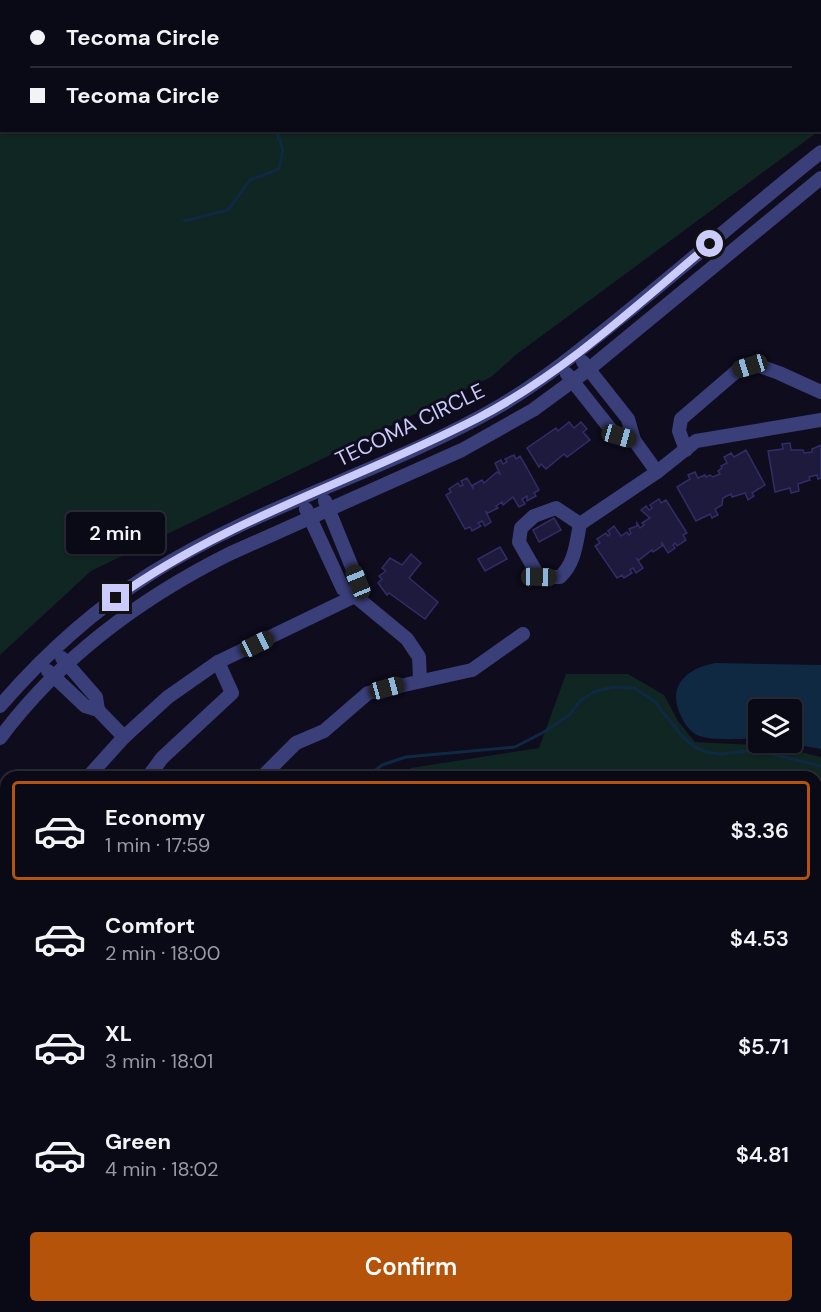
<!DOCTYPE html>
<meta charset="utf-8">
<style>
:root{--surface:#0a0916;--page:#13121f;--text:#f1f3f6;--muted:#999aa1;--line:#2a2a35;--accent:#b45309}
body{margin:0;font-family:"DM Sans",sans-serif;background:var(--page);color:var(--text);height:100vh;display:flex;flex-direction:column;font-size:22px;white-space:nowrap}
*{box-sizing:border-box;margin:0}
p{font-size:20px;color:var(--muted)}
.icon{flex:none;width:33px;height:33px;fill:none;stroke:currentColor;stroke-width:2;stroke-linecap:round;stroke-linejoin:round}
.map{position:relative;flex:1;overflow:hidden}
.drawer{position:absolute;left:0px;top:771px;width:822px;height:542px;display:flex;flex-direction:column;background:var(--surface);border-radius:18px 18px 0 0;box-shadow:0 2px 4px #0004,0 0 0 2px var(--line)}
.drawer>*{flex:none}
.guide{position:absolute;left:0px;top:0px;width:822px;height:132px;box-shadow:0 2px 4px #0004,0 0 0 2px var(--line);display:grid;align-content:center;height:132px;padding:0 30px;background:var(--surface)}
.fabs{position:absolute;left:748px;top:699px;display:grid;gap:12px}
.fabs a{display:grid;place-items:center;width:54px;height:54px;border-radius:6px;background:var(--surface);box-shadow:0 2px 4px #0004,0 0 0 2px var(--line);font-size:30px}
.end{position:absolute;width:27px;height:27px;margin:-14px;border:8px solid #cbcbfc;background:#111;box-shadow:0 0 0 3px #111}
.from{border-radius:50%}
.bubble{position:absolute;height:42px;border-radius:6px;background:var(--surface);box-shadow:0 2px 4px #0004,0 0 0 2px var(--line);font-size:20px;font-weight:600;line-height:42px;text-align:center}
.car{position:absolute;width:18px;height:36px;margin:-18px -9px;border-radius:8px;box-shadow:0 0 4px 2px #0007;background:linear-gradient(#222 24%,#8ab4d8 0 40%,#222 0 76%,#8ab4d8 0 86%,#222 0)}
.guide b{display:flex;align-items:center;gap:21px;height:57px;font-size:22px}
.guide b+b{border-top:2px solid var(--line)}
.guide i{width:15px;height:15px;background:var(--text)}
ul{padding:10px 0 0;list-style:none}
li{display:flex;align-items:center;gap:18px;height:99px;margin:0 12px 9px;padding:0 18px;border:3px solid transparent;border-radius:6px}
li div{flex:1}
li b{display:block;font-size:22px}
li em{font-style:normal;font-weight:600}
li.current{border-color:var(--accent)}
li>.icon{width:54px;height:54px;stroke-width:1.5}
.primary-button{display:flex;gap:12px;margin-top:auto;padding:12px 30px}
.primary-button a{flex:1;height:69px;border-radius:6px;background:var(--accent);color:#fff;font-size:24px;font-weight:600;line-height:69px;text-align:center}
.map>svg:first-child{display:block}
.green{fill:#102623}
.water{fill:#102943}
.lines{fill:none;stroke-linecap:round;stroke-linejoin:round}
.stream{stroke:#102943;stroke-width:3}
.building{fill:#1d1a3d;stroke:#322d67;stroke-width:1.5}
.minor{stroke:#3a3e79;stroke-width:14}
.route{stroke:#cbcbfc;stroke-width:8}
.labels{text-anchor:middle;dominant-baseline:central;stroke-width:6;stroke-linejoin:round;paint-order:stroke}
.street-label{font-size:21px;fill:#cbcbfc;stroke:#0e0c1d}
</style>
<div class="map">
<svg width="821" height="1312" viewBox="0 0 821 1312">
<rect width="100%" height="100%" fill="#0e0c1d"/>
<g class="green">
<polygon points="0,0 821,0 821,129 820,2 2,2 2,130 819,131 517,354 491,377 91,571 0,655"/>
<polygon points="566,674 628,674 664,695 678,721 695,742 776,746 821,757 821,1312 0,1312 0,1063 6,1064 6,1306 816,1306 816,777 400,777 411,768 539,748"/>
</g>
<path class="water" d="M 716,663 L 821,665 L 821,749 L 787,743 L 792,742 L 792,710 L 759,710 L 759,739 C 743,738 708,742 695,734 C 688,729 684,723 681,716 C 666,686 687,668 716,663 Z"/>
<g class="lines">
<g class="stream">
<polyline points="225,0 225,2"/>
<polyline points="184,221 228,210 250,180 279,169 283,150 276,130"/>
<polyline points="367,777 382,765 406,757 515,747 544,732 569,715 581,700 596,691 614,687 634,688 653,700 684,738 695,747 707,752 720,754 756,750 821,766"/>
</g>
</g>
<g class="building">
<polygon points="569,422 574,428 581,422 587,429 583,432 590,440 567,457 564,454 546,469 541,464 539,467 527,448 556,428 558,431"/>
<polygon points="790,443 791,450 803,450 804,453 812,452 812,449 821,445 821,478 818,479 817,475 809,477 810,480 798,484 799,491 791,493 790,488 775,492 768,451 783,449 782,444"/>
<polygon points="746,450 765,485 752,493 754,496 748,500 745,493 732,497 731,494 723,498 722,505 715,509 718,515 712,518 710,514 696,521 677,487 690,479 688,475 695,472 698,478 705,475 706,477 710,475 713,477 720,474 718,471 722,468 721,466 727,463 724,457 731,453 734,457"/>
<polygon points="514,455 516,459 520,456 527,468 539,490 534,493 536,496 527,501 527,496 522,499 525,504 519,507 513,497 503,505 502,502 496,506 498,508 488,513 486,512 491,522 485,526 482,521 478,523 481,526 472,531 470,527 465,529 446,495 451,492 449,489 458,483 460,486 463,485 461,481 467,478 473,488 473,485 482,480 484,483 497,472 500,474 495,463 501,460 503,464 507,462 505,459"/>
<polygon points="659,499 661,503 666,500 687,533 683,535 686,540 677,546 675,543 673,545 675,548 668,553 662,543 662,546 653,552 652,550 639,560 637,559 643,568 636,573 633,568 630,570 632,573 624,578 622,575 617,578 595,546 600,543 597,539 606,533 608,536 610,534 608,531 614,526 621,536 627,532 629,535 631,533 629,529 637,526 637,523 640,528 644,525 642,523 650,518 641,510 646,506 649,510 652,508 650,505"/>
<polygon points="554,518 561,530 539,542 533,530"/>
<polygon points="500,547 507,559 485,571 478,559"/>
<polygon points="411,554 421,563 409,578 438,602 425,619 389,593 387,595 378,583 382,579 379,576 386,571 382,568 390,558 402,565"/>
</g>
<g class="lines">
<g class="minor">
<polyline points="583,362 628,419 634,440 657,472 696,441 821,420"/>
<polyline points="567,374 612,431 634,440"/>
<polyline points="686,450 679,431 681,419 738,370 750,366 760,366 779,373 821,392"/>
<polyline points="306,509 343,589 355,596 358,582 325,501"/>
<path d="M 580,524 L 556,508 L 534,516 L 521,528 L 519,542 L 539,577 L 560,577 C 575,563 576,544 580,524 L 657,472"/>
<polyline points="62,658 96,697 98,710"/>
<polyline points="48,671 85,706 98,710 124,737 88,777"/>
<path d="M 0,706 C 43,656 94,610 150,574 C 259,505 387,471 498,407 C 546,379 589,343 631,309 C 695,257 757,203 821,152"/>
<polyline points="124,737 168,697 218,662"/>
<path d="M 0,738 C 59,659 141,598 229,554 L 462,450 L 533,410 L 589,369 L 821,178"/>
<polyline points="148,777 162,758 232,693 218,662 355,596 407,639 419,657 420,680"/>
<polyline points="262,777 296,743 324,731 368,693 472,670 523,634"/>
</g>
</g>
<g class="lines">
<path class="route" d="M 116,598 C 226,519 358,480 478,418 C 563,374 637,305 710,244"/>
</g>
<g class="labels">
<g class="street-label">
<text transform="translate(410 425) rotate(-26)">TECOMA CIRCLE</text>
</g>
</g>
</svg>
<div class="fabs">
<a><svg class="icon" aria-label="layers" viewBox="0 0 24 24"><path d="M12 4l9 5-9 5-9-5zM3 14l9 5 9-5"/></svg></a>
</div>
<i class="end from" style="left:710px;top:244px"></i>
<i class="end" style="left:116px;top:598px"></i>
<div class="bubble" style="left:66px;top:512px;width:99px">2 min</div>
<i class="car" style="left:750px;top:366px;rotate:253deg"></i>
<i class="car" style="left:619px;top:436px;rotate:106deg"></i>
<i class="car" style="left:539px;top:577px;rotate:91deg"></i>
<i class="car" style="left:358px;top:582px;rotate:338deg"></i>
<i class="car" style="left:257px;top:644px;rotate:64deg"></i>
<i class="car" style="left:387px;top:688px;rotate:75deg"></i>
<div class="guide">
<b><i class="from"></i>Tecoma Circle</b>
<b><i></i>Tecoma Circle</b>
</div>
<section class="drawer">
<ul>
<li class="current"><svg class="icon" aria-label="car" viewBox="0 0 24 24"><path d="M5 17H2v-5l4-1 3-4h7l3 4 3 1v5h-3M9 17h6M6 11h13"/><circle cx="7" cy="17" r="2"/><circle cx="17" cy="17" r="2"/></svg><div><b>Economy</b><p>1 min · 17:59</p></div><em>$3.36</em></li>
<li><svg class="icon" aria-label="car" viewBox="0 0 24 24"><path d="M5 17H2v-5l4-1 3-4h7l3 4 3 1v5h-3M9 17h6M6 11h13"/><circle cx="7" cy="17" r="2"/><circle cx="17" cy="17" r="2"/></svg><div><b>Comfort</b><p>2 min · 18:00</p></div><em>$4.53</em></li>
<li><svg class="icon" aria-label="car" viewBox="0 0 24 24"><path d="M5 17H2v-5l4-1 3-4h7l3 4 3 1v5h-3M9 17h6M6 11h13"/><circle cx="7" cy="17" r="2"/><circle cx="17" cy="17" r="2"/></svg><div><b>XL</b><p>3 min · 18:01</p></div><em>$5.71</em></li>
<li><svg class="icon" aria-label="car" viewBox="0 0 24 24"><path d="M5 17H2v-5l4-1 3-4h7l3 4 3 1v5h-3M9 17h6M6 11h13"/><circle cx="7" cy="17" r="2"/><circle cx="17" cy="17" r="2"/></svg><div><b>Green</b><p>4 min · 18:02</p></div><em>$4.81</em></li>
</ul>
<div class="primary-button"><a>Confirm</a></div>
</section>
</div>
